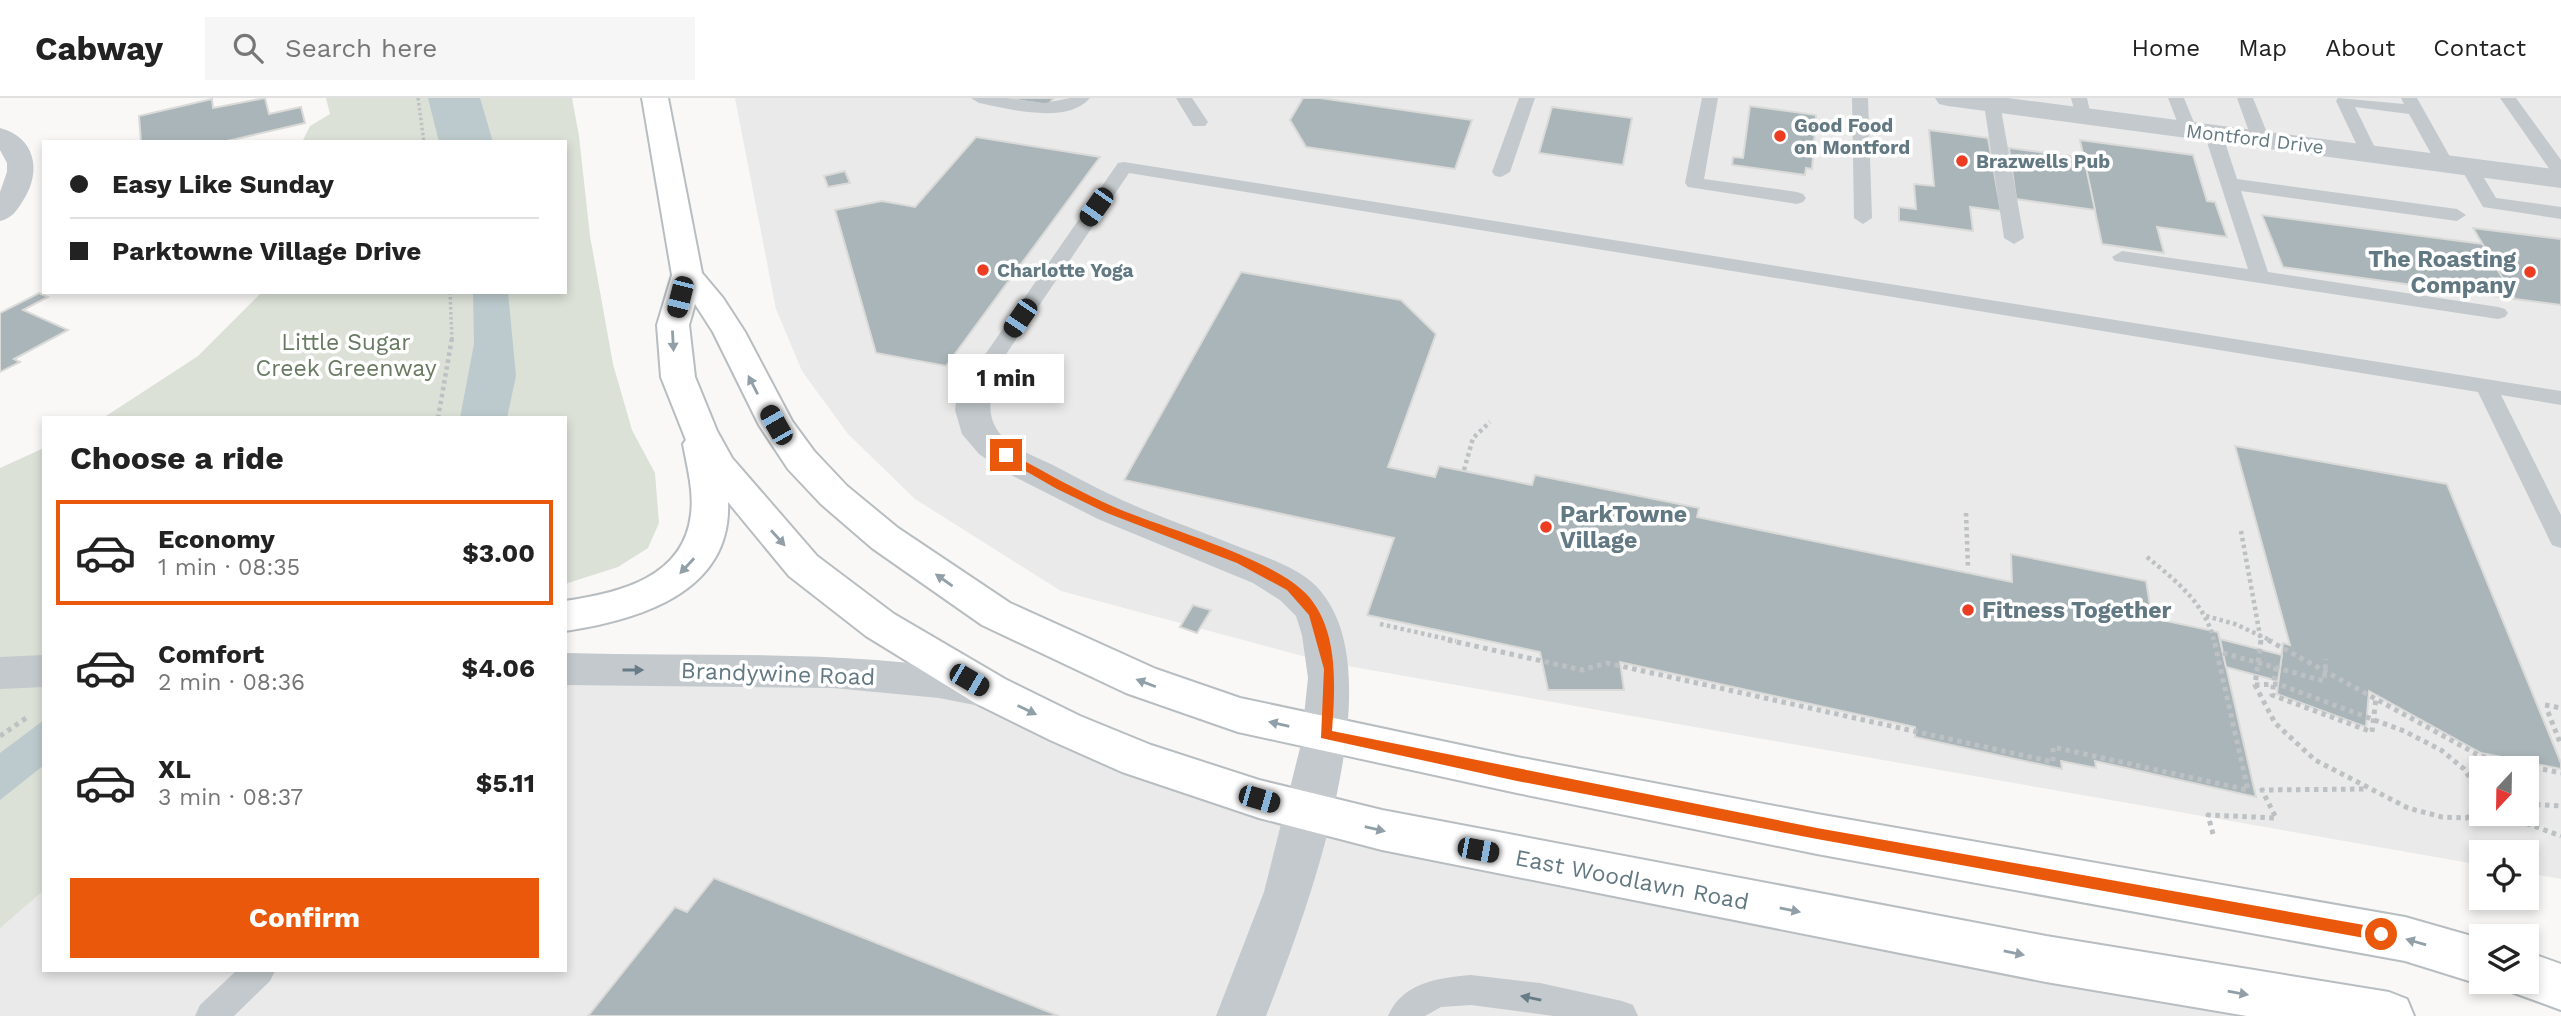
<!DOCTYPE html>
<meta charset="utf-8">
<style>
:root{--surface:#fff;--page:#f6f6f6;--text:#222;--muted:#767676;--line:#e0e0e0;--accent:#ea580c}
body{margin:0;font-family:"Work Sans",sans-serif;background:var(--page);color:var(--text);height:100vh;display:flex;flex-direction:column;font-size:26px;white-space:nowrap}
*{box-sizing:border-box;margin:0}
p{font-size:23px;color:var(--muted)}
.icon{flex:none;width:38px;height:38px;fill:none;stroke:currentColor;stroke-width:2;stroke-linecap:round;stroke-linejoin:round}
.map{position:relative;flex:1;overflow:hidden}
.sheet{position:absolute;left:42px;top:318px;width:525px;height:556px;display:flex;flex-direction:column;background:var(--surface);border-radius:0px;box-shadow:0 4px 10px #0003}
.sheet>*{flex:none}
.banner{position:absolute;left:42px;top:42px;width:525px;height:154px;border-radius:0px;box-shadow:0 4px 10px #0003;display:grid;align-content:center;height:154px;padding:0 28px;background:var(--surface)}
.needle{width:46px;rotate:202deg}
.controls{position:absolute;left:2469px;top:658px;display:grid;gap:14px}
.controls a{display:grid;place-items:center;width:70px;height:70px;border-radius:0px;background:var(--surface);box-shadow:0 4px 10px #0003;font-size:35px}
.end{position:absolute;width:32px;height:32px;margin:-16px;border:9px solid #ea580c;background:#fff;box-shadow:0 0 0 4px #fff}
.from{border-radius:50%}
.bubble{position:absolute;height:49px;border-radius:0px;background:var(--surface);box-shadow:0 4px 10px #0003;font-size:23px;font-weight:700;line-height:49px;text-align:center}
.car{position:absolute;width:21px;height:42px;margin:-21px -10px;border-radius:9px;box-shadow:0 0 5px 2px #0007;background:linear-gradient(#222 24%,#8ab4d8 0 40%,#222 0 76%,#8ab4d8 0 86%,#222 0)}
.banner b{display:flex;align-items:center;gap:24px;height:66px;font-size:26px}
.banner b+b{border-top:2px solid var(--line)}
.banner i{width:18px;height:18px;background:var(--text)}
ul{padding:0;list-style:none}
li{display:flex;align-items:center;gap:21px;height:105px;margin:0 14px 10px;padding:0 14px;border:4px solid transparent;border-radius:0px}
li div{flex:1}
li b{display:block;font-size:26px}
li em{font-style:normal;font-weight:700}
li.active{border-color:var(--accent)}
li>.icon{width:63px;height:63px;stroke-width:1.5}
h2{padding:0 28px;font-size:32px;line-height:84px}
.primary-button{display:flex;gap:14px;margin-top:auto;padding:14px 28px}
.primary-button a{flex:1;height:80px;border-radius:0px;background:var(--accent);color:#fff;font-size:28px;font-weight:700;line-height:80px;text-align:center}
header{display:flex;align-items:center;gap:42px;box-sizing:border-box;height:98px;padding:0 35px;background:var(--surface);border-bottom:2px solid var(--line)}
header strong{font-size:33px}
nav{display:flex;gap:38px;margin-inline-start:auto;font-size:24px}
.search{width:490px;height:63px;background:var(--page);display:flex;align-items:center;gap:18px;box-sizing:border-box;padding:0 24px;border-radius:0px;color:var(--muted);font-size:26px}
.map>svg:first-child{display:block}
.built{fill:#e9eae9;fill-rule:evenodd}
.green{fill:#dbe1d7}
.water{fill:#bccacd}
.building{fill:#aab5b9;stroke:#dadad8;stroke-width:2}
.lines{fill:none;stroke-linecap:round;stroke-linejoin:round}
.primary-casing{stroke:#b7bdc0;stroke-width:4}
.path-far2{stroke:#bdc1c3;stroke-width:3.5;stroke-dasharray:2.5 2.5;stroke-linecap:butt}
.path-far1{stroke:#bdc1c3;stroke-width:4.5;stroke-dasharray:3.5 3.5;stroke-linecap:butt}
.path{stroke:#bdc1c3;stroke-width:5;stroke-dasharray:4.5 4.5;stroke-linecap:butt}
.lane{fill:#c3c9cc;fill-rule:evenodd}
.street{fill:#c3c9cc;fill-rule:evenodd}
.primary{fill:#fff;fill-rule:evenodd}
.path-bridge{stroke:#bdc1c3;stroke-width:5;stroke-dasharray:4.5 4.5;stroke-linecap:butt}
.oneway{fill:#91a0a8}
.oneway2{fill:#677c86}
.route{fill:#ea580c}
.poi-dot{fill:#ec3d22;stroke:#fff;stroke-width:2.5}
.labels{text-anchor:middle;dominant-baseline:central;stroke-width:7;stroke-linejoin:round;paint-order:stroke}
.far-poi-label{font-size:19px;font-weight:bold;fill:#627882;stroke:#fff;text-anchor:start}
.far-street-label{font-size:19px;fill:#627882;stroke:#fff}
.poi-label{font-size:23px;font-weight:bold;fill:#627882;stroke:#fff;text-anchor:start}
.park-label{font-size:23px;fill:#687a61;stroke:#fff}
.street-label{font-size:23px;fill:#627882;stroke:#fff}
</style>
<header>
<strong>Cabway</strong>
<div class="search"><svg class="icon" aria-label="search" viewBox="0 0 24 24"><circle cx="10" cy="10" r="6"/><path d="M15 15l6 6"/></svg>Search here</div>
<nav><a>Home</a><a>Map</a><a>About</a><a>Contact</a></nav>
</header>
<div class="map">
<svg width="2561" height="918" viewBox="0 0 2561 918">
<rect width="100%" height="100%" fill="#f9f8f6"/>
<g class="built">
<path d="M 735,0 L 2561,0 L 2561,781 L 2527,775 L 2527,754 L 2482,754 L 2481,767 L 1325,564 L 1061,493 L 915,401 L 848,336 L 802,273 L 776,211 ZM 2482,670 L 2527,670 L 2527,716 L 2482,716 Z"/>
<polygon points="655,579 943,596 980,609 1112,670 1252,719 1345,743 2254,918 0,918 0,786 44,751 44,873 565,873 565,582"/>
</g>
<g class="green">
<polygon points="326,0 572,0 579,38 590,138 613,266 632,332 655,375 659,425 648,450 618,469 565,486 565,320 103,320 198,258 262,194 565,194 565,44 302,44 310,28 330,16"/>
<polygon points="44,350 44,792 0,830 0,370"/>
</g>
<g class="water">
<polygon points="428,0 480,0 493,44 439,44"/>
<polygon points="473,194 508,194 516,278 507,320 460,320 474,246"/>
<polygon points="44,622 44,667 0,702 0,655"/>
</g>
<g class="building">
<polygon points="265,0 269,16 301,9 305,25 223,44 141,44 139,18 212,1 213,10"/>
<polygon points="1003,0 1054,0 1048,7"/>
<polygon points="1303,0 1320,0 1472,22 1455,71 1306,49 1290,22"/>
<polygon points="1750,8 1816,17 1812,71 1806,70 1805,77 1732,67 1733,59 1743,60"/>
<polygon points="1552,9 1632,20 1623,67 1539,55"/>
<polygon points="1929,32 1988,40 2001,113 1970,109 1973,133 1899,123 1899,109 1916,111 1914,86 1934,88"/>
<polygon points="976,39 1100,59 946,268 876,255 835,112 882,103 915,109"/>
<polygon points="2080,42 2193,57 2207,103 2215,104 2227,139 2157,129 2164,155 2102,146"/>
<polygon points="2009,50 2084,60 2095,112 2016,101"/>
<polygon points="845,73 850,85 828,89 824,78"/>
<polygon points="2262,117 2483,146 2515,201 2283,169"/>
<polygon points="2473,130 2561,141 2561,207 2515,201"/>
<polygon points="1241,174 1401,202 1436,236 1388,369 1435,379 1439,368 1532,387 1535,377 1699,410 1697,419 2012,484 2011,456 2146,483 2152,520 2218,534 2256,699 2095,663 2096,670 2061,663 2062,671 1915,639 1915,629 1620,564 1624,592 1548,592 1540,554 1367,517 1394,440 1124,382"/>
<polygon points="39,195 48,199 23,212 68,232 14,261 20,264 0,274 0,215"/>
<polygon points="2235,348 2447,386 2561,665 2561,671 2481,655 2369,593 2366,629 2277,596 2283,545 2290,547"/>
<polygon points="1193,507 1211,512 1197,535 1180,529"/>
<polygon points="2220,541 2282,557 2278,583 2226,569"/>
<polygon points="714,780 1059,918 588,918 675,809 687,814"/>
</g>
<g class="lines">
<defs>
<g id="primary">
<path d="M 642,0 L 668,0 L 702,175 L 723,200 L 745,234 L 792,323 L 814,353 L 847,388 L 898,430 L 1010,505 L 1156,571 L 1240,600 L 1517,659 L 1817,716 L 2405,819 L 2482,841 L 2482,884 L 2490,884 L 2482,887 L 2405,863 L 1817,756 L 1517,695 L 1238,634 L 1126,595 L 982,527 L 872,450 L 821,406 L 788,371 L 759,327 L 713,234 L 695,206 L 689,227 L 695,279 L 717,333 L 732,360 L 817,458 L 894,516 L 1005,581 L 1080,618 L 1151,647 L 1259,682 L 1382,712 L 2046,838 L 2389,894 L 2407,901 L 2414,918 L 2247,918 L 2046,884 L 1382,752 L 1259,720 L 1122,674 L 1050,642 L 975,605 L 866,538 L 789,478 L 728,404 C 732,495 638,522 565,533 L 565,503 C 619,495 684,480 691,416 C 694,393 687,368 683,346 L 686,342 L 661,279 L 657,227 L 672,177 Z"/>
<polygon points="2527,854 2561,866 2561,912 2509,893 2505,884 2527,884"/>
</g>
</defs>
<use href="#primary" class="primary-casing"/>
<g class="path-far2">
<polyline points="418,0 424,44"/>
<polyline points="450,194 452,242"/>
</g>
<g class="path-far1">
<polyline points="438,320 452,240"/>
<polyline points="1464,372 1473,340 1490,324"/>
<polyline points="1966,415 1968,470"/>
<polyline points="2241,433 2261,543"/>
<path d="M 2147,459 C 2175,482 2206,506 2214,543"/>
<polyline points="2206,518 2235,526 2272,543"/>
<polyline points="1380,526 1456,543"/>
</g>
<g class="path">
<polyline points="1448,542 1582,572 1607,565 2053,664 2053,649 2248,692 2214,542"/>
<polyline points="2261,542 2255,587 2275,625 2315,662 2408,710 2442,719 2466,720 2482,712"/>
<polyline points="2268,542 2480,658 2561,675"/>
<polyline points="2255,587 2278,586 2404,633 2441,652 2464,671 2482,698"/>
<polyline points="2545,607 2561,610"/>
<polyline points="2548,614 2561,647"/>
<polyline points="0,638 29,618"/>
<polyline points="2527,706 2561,708"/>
<polyline points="2501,716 2561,738"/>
<polyline points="2213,736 2208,717 2276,720 2262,692 2367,691"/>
</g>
<g class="lane">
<path d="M 971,0 L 1005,0 L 1045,5 L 1070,0 L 1090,0 C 1067,27 1009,11 979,5 Z"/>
<polygon points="1176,0 1192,0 1208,24 1205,28 1193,28"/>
<polygon points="1519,0 1535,0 1510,74 1501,79 1495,78 1492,74"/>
<polygon points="1702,0 1718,0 1704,81 1797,94 1803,96 1806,100 1803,104 1797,106 1688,89 1685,85"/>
<polygon points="1852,0 1868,0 1872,120 1863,126 1854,120"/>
<polygon points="2071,0 2087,0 2091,18 2089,22 2077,22"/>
<polygon points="2168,0 2184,0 2197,32 2194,36 2182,36"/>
<polygon points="2237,0 2253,0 2270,42 2267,46 2261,47 2252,42"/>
<polygon points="2338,0 2404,6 2401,0 2417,0 2454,66 2451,70 2439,70 2409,16 2355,9 2378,56 2369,61 2363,60 2336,3"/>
<polygon points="2500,0 2516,0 2561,62 2561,80 2555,79"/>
<polygon points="1992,1 2000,6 2024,140 2014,146 2004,140 1984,6"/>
<polygon points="2213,30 2222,35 2237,81 2457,111 2466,117 2457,123 2241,93 2268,174 2498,209 2505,211 2508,215 2505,219 2498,221 2115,163 2112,159 2122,153 2248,171 2204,35"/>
<polygon points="1124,64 2561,293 2561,307 2501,297 2561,417 2561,450 2552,447 2549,441 2478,294 1129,75 996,271 982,271 978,266 982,261 1118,65"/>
<polygon points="2469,64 2475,65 2496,100 2561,109 2561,121 2483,109 2460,69"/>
<polygon points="236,873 275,873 270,883 234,918 195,918 200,907"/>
<path d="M 1471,877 L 1540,885 L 1622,903 L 1633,907 L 1638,918 L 1554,918 L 1471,907 L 1441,909 L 1425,918 L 1388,918 C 1403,884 1438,880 1471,877 Z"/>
</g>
<g class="street">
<polygon points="1935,0 2008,0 2561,72 2561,90 1948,8 1939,6"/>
<path d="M 0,30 C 35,39 42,73 24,101 C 17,112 13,120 0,123 L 0,94 L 7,74 L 7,65 L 0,52 Z"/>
<path d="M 989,256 L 1001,259 L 1006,266 C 995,286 983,307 996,330 C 1005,347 1036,359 1053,367 C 1076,379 1100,392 1124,403 C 1162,420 1203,434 1242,450 C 1265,459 1288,466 1308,481 C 1320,490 1328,502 1334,514 C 1382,611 1304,822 1266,918 L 1216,918 L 1264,794 L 1301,646 L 1308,580 L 1302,537 L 1296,518 L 1280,502 L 1253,485 L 1098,421 L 1007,375 L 979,356 L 962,336 L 955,312 L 958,292 L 977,259 Z"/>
<path d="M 565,555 C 708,559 849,551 990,576 L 1005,581 L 1011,593 L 1005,605 L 990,610 L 939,600 L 833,590 L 565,587 Z"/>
<polygon points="44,557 44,589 0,591 0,559"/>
</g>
<use href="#primary" class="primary"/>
<g class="path-bridge">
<polyline points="2223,555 2324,583 2326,561"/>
<polyline points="2276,569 2272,597 2372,634 2376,600"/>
</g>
</g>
<defs><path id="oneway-solid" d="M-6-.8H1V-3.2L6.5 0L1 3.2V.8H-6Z" transform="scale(1.75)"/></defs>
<g class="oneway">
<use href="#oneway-solid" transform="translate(673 243) rotate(87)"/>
<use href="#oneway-solid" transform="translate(753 287) rotate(-117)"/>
<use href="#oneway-solid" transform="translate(778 440) rotate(48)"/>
<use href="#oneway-solid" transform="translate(687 468) rotate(133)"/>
<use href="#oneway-solid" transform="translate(944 482) rotate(-145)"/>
<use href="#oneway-solid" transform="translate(1146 585) rotate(-159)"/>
<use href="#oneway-solid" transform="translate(1027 612) rotate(26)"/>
<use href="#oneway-solid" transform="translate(1279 626) rotate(-167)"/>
<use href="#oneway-solid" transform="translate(1375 731) rotate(13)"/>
<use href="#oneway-solid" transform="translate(1790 812) rotate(11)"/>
<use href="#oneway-solid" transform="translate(2416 844) rotate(-164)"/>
<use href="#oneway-solid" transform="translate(2014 855) rotate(11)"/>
<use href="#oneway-solid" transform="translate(2238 895) rotate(10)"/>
</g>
<g class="oneway2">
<use href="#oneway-solid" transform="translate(633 572)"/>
<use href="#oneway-solid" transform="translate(1531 900) rotate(-169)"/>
</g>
<path class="route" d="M 1003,355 L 1010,355 C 1044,374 1078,393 1114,409 C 1162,430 1279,461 1310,500 C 1339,536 1335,590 1332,633 L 1817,730 L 2381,830 L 2388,836 L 2381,843 L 1817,741 L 1517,683 L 1321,640 L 1324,571 L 1309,517 L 1287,492 L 1237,465 L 1107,415 L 1057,391 L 1003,360 Z"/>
<g class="poi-dot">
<circle cx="1780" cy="38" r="7"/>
<circle cx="1962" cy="63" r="7"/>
<circle cx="983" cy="172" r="7"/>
<circle cx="2530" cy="174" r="7"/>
<circle cx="1546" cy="429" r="7"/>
<circle cx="1968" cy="512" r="7"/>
</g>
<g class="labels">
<g class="far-poi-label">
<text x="1794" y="27">Good Food<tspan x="1794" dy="22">on Montford</tspan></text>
<text x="1976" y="63">Brazwells Pub</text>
<text x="997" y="172">Charlotte Yoga</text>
</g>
<g class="far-street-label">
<text transform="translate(2255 41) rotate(7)">Montford Drive</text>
</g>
<g class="poi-label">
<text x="2516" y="161" text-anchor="end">The Roasting<tspan x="2516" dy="26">Company</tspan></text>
<text x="1560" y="416">ParkTowne<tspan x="1560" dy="26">Village</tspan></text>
<text x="1982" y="512">Fitness Together</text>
</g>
<g class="park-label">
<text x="346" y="244">Little Sugar<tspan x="346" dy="26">Creek Greenway</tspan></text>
</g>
<g class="street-label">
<text transform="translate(778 576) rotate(2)">Brandywine Road</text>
<text transform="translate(1632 782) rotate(11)">East Woodlawn Road</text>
</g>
</g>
</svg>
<div class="controls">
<a><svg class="needle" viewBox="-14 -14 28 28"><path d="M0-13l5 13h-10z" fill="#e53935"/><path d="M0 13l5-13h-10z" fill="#767676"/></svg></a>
<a><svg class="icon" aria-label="locate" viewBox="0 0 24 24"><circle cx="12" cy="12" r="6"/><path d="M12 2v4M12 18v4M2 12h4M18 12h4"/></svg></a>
<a><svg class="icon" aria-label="layers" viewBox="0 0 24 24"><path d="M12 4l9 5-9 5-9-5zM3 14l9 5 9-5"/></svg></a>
</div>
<i class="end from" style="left:2381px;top:836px"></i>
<i class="end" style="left:1006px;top:357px"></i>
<div class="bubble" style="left:948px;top:256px;width:116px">1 min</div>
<i class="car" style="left:1096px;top:109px;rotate:215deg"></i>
<i class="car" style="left:680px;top:199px;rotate:194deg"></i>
<i class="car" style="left:1020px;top:220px;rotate:214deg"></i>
<i class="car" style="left:776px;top:327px;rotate:330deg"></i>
<i class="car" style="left:969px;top:582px;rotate:120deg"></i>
<i class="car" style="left:1259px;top:701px;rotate:106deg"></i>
<i class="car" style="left:1478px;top:752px;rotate:101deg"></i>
<div class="banner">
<b><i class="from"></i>Easy Like Sunday</b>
<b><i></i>Parktowne Village Drive</b>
</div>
<section class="sheet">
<h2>Choose a ride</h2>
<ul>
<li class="active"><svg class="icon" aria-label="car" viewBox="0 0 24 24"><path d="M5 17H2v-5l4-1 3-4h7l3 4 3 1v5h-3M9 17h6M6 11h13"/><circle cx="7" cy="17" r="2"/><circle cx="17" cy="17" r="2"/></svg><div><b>Economy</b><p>1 min · 08:35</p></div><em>$3.00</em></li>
<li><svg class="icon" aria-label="car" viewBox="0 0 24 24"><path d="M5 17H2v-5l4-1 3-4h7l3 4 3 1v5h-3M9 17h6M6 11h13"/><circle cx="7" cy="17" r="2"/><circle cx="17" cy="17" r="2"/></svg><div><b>Comfort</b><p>2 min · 08:36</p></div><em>$4.06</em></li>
<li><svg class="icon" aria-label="car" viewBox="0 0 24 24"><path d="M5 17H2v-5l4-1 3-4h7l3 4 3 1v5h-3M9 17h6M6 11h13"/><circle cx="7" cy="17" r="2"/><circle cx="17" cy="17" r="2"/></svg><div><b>XL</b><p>3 min · 08:37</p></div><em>$5.11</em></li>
</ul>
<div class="primary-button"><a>Confirm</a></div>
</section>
</div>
